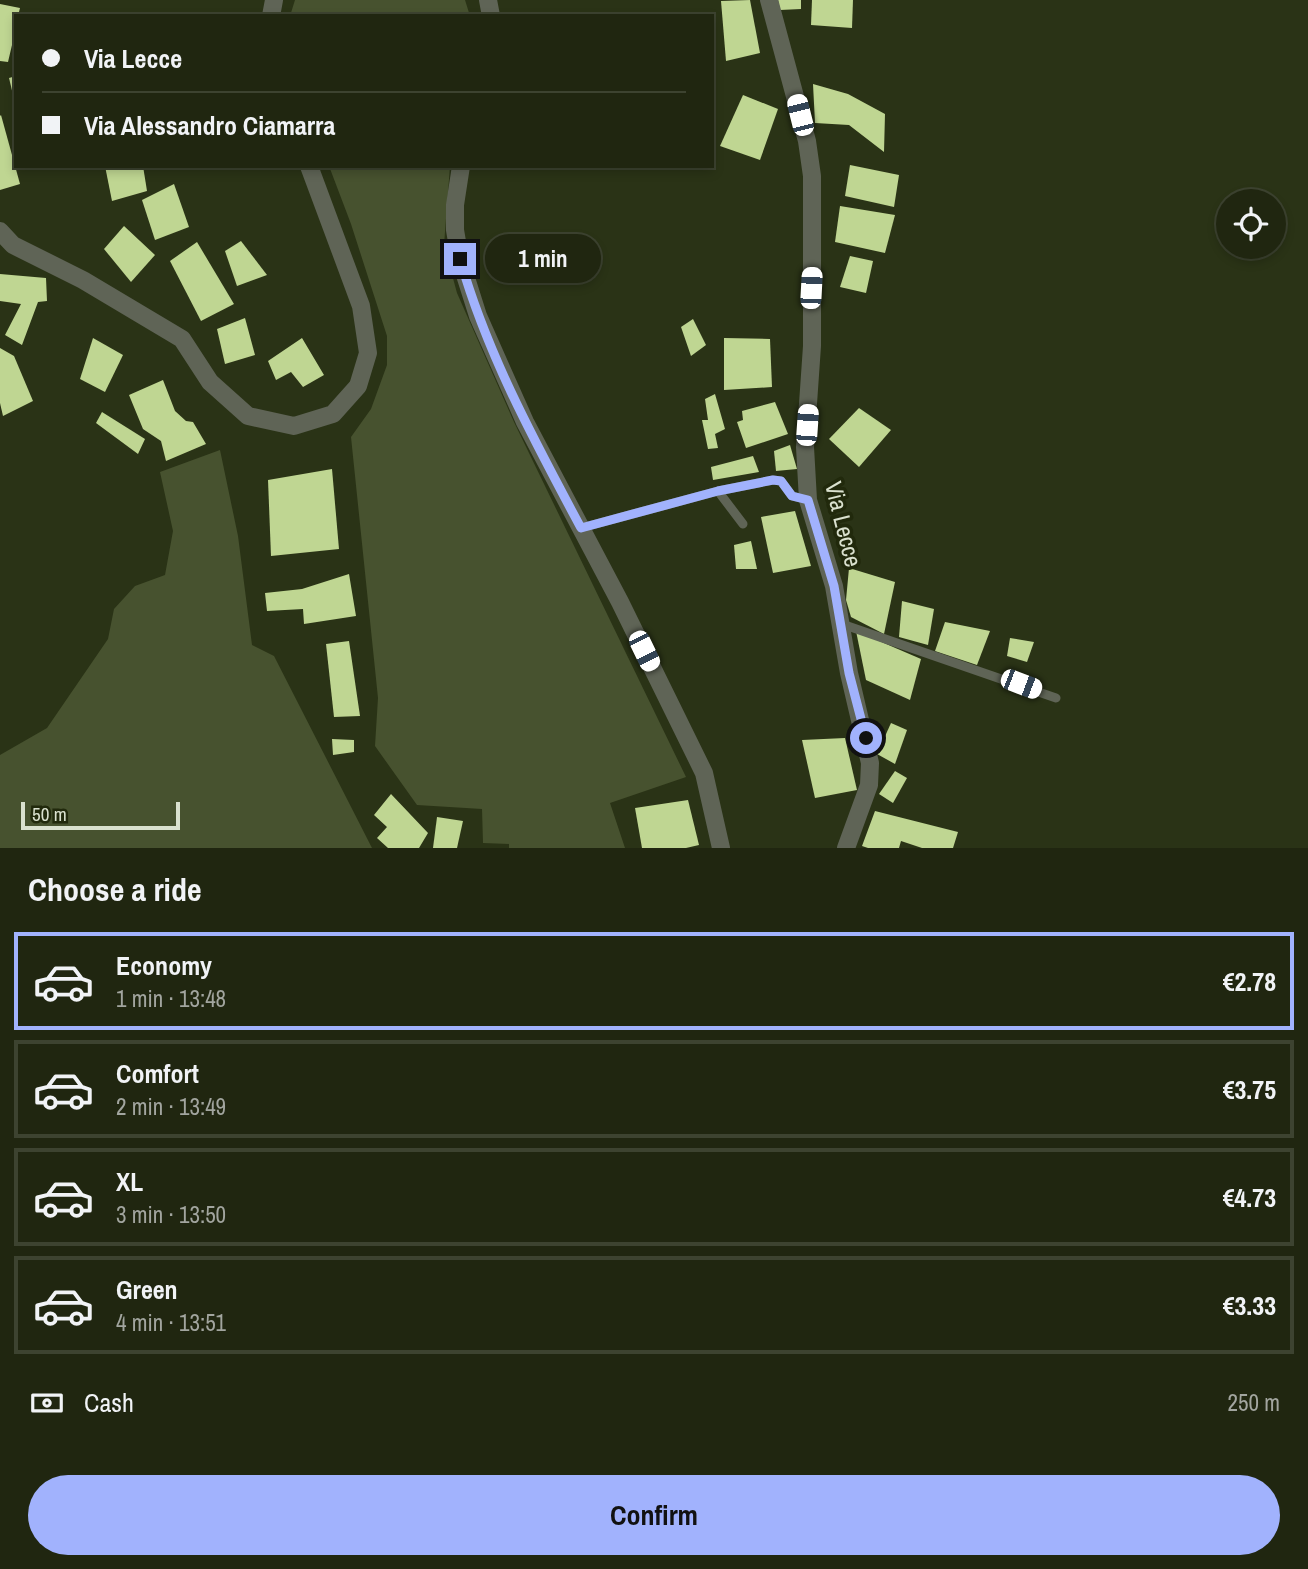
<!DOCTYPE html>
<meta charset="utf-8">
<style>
:root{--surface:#202610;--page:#282e19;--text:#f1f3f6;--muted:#a2a59f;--line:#3d4330;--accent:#a1b2fd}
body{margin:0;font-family:"Archivo Narrow",sans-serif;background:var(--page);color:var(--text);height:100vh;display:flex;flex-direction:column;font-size:26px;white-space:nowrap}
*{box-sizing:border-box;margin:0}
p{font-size:23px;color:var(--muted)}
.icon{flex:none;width:38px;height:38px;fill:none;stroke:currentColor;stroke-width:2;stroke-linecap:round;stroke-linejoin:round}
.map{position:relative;height:848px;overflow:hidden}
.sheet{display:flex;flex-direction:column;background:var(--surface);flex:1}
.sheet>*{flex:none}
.guide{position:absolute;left:14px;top:14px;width:700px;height:154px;border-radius:0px;box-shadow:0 4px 10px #0003,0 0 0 2px var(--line);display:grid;align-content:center;height:154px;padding:0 28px;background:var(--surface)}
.fabs{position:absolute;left:1216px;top:189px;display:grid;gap:14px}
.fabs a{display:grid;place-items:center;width:70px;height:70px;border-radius:50%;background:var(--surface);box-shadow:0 4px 10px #0003,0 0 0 2px var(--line);font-size:35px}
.scale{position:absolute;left:21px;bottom:18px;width:159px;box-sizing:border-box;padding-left:7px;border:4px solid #dae1cf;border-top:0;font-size:19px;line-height:24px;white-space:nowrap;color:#dae1cf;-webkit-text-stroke:5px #21290c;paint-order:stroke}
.end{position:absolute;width:32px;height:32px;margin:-16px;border:9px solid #a1b2fd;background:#111;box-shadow:0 0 0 4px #111}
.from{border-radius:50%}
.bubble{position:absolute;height:49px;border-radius:24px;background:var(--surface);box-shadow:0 4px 10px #0003,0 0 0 2px var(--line);font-size:23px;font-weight:800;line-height:49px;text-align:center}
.car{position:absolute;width:21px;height:42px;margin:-21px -10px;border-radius:9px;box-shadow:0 0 5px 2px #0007;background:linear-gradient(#fff 24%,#345 0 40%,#fff 0 76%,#345 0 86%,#fff 0)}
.guide b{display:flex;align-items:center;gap:24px;height:66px;font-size:26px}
.guide b+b{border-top:2px solid var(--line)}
.guide i{width:18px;height:18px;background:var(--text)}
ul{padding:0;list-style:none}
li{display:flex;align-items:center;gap:21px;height:98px;margin:0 14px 10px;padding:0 14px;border:4px solid var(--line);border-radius:0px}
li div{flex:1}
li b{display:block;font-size:26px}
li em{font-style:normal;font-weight:800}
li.selected{border-color:var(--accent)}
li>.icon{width:63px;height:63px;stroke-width:1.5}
h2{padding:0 28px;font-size:32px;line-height:84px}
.pay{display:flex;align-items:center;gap:18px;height:77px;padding:0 28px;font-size:26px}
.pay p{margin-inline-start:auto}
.primary-button{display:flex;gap:14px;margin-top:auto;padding:14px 28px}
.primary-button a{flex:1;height:80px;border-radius:42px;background:var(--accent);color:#111;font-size:28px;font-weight:800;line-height:80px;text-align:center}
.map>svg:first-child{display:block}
.green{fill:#47522f}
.building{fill:#bfd692}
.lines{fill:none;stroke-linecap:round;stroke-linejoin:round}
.service{stroke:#5f6456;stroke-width:9}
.minor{stroke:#5f6456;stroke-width:18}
.tertiary{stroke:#5f6456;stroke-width:18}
.route{stroke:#a1b2fd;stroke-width:9}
.labels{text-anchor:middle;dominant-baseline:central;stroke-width:7;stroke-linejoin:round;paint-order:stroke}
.street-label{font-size:24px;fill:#dae1cf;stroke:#21290c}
</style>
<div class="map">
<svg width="1308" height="848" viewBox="0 0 1308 848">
<rect width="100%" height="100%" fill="#2a3316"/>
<g class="green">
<polygon points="295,0 465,0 470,16 290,16"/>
<polygon points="329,166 450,166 444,245 457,293 514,422 686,777 610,803 625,848 509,848 509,844 483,843 482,809 417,805 375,746 378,698 351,437 371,409 387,365 387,336 351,224"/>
<polygon points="220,450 238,536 252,645 274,656 372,848 0,848 0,755 47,728 108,639 114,609 135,586 165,575 173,531 160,472"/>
</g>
<g class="building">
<polygon points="750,0 760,53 726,61 721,1"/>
<polygon points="778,0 801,0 801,9 780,10"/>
<polygon points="812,0 853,0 852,28 811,25"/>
<polygon points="0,4 20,8 18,16 16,16 16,28 8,62 0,61"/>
<polygon points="16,76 16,103 15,103 9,78"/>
<polygon points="813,84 848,94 885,114 884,152 849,125 815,123"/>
<polygon points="743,95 778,109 760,160 720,146"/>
<polygon points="1,115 20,184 0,190 0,116"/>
<polygon points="850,165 899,175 894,207 845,196"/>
<polygon points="105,166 143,166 147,191 112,201"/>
<polygon points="174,184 189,227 155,240 142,200"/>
<polygon points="840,206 895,215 885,253 835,242"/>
<polygon points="124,226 155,255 131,282 104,249"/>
<polygon points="241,241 267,275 237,286 225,251"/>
<polygon points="197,242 234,304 201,321 170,261"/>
<polygon points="850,256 873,261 866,293 840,287"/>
<polygon points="0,274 46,278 47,301 38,302 22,345 5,335 21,304 0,301"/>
<polygon points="245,318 255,355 225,364 217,329"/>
<polygon points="693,319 706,345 691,356 681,327"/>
<polygon points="93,338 123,355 105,392 80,379"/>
<polygon points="302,338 324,375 303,387 291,372 276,380 268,361"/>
<polygon points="724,338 770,339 772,387 724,390"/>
<polygon points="0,348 14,356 33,401 3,416 0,403"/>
<polygon points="163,380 175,411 186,421 193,422 206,444 166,461 161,441 143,429 129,395"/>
<polygon points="715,394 725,429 715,434 718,448 708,449 702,420 708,420 705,399"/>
<polygon points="775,402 788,434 746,448 737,422 743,420 742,411"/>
<polygon points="859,408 891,430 859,467 829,439"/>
<polygon points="102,412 145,439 138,454 96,423"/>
<polygon points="790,445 797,469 776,471 774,451"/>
<polygon points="753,456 759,472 713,480 711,467"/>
<polygon points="332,469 339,549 271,556 268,480"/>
<polygon points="795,511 811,566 773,573 761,517"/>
<polygon points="751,541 757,569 736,569 734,545"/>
<polygon points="849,568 895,582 884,634 851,617 846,600"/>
<polygon points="349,574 356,616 304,624 303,609 267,611 265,593 302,589"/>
<polygon points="902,601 934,609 928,645 899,637"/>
<polygon points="945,622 990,631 977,665 935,651"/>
<polygon points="856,631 921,659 910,700 866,680"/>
<polygon points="1010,638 1034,642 1027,662 1007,656"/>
<polygon points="349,641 360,716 334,717 326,644"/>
<polygon points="891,723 907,730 895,764 877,754"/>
<polygon points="845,738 857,790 815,798 802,740"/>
<polygon points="332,739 354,740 354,752 333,755"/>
<polygon points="895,771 907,778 893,803 879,794"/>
<polygon points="391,794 428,833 419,848 388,848 377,838 387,827 374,815"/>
<polygon points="688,800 699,845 686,848 642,848 635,808"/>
<polygon points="875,811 958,832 953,848 922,848 901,841 899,848 868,848 862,846"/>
<polygon points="437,817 463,821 457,848 433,848"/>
</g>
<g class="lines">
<g class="service">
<polyline points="718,491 773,480 781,481 792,496 808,500"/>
<polyline points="581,528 718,491 743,524"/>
<polyline points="839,623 1056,698"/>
</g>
<polyline class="minor" points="769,0 807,141 812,176 812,346 805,447 808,500 834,586 849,673 870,763 869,785 846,848"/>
<g class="tertiary">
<polyline points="488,0 491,16"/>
<polyline points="271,16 274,0"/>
<polyline points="461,166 455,205 455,230 460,259 478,316 525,422 620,602 704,773 721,848"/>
<polyline points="0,231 13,245 83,280 182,339 210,382 248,416 294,426 333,414 358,386 368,353 361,306 309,166"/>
</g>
</g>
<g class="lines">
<path class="route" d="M 460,259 C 487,354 535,442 581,528 L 718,491 L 773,480 L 781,481 L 792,496 L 808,500 L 834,586 L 849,673 L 866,738"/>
</g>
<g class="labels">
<g class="street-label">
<text transform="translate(844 524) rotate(76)">Via Lecce</text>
</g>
</g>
</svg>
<div class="fabs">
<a><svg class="icon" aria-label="locate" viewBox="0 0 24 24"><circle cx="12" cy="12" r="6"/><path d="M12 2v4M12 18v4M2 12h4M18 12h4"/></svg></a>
</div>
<div class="scale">50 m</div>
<i class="end from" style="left:866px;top:738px"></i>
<i class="end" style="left:460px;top:259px"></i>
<div class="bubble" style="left:485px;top:234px;width:116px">1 min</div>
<i class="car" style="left:800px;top:115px;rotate:346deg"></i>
<i class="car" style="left:811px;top:288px;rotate:3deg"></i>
<i class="car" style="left:807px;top:425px;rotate:4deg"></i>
<i class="car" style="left:644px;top:651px;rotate:154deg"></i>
<i class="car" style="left:1021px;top:684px;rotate:111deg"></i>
<div class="guide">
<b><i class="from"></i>Via Lecce</b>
<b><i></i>Via Alessandro Ciamarra</b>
</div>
</div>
<section class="sheet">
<h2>Choose a ride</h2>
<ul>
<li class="selected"><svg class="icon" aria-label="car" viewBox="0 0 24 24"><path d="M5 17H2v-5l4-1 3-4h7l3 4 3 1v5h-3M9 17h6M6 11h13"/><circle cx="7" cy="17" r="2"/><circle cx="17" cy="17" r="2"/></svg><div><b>Economy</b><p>1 min · 13:48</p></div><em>€2.78</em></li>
<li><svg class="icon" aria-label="car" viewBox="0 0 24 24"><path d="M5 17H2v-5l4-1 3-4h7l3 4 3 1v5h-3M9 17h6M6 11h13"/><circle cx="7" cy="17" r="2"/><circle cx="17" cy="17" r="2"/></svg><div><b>Comfort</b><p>2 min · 13:49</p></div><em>€3.75</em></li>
<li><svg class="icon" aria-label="car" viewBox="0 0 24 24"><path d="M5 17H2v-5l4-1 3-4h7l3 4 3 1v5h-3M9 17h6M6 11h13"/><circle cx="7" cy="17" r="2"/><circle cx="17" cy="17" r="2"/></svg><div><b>XL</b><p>3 min · 13:50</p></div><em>€4.73</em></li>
<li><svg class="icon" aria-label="car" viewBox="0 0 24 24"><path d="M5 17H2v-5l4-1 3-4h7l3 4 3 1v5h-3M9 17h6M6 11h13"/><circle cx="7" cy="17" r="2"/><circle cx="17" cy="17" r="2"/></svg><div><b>Green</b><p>4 min · 13:51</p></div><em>€3.33</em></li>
</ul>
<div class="pay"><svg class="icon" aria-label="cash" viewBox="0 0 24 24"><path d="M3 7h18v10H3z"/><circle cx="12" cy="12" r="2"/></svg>Cash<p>250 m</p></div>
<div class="primary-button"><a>Confirm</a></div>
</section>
